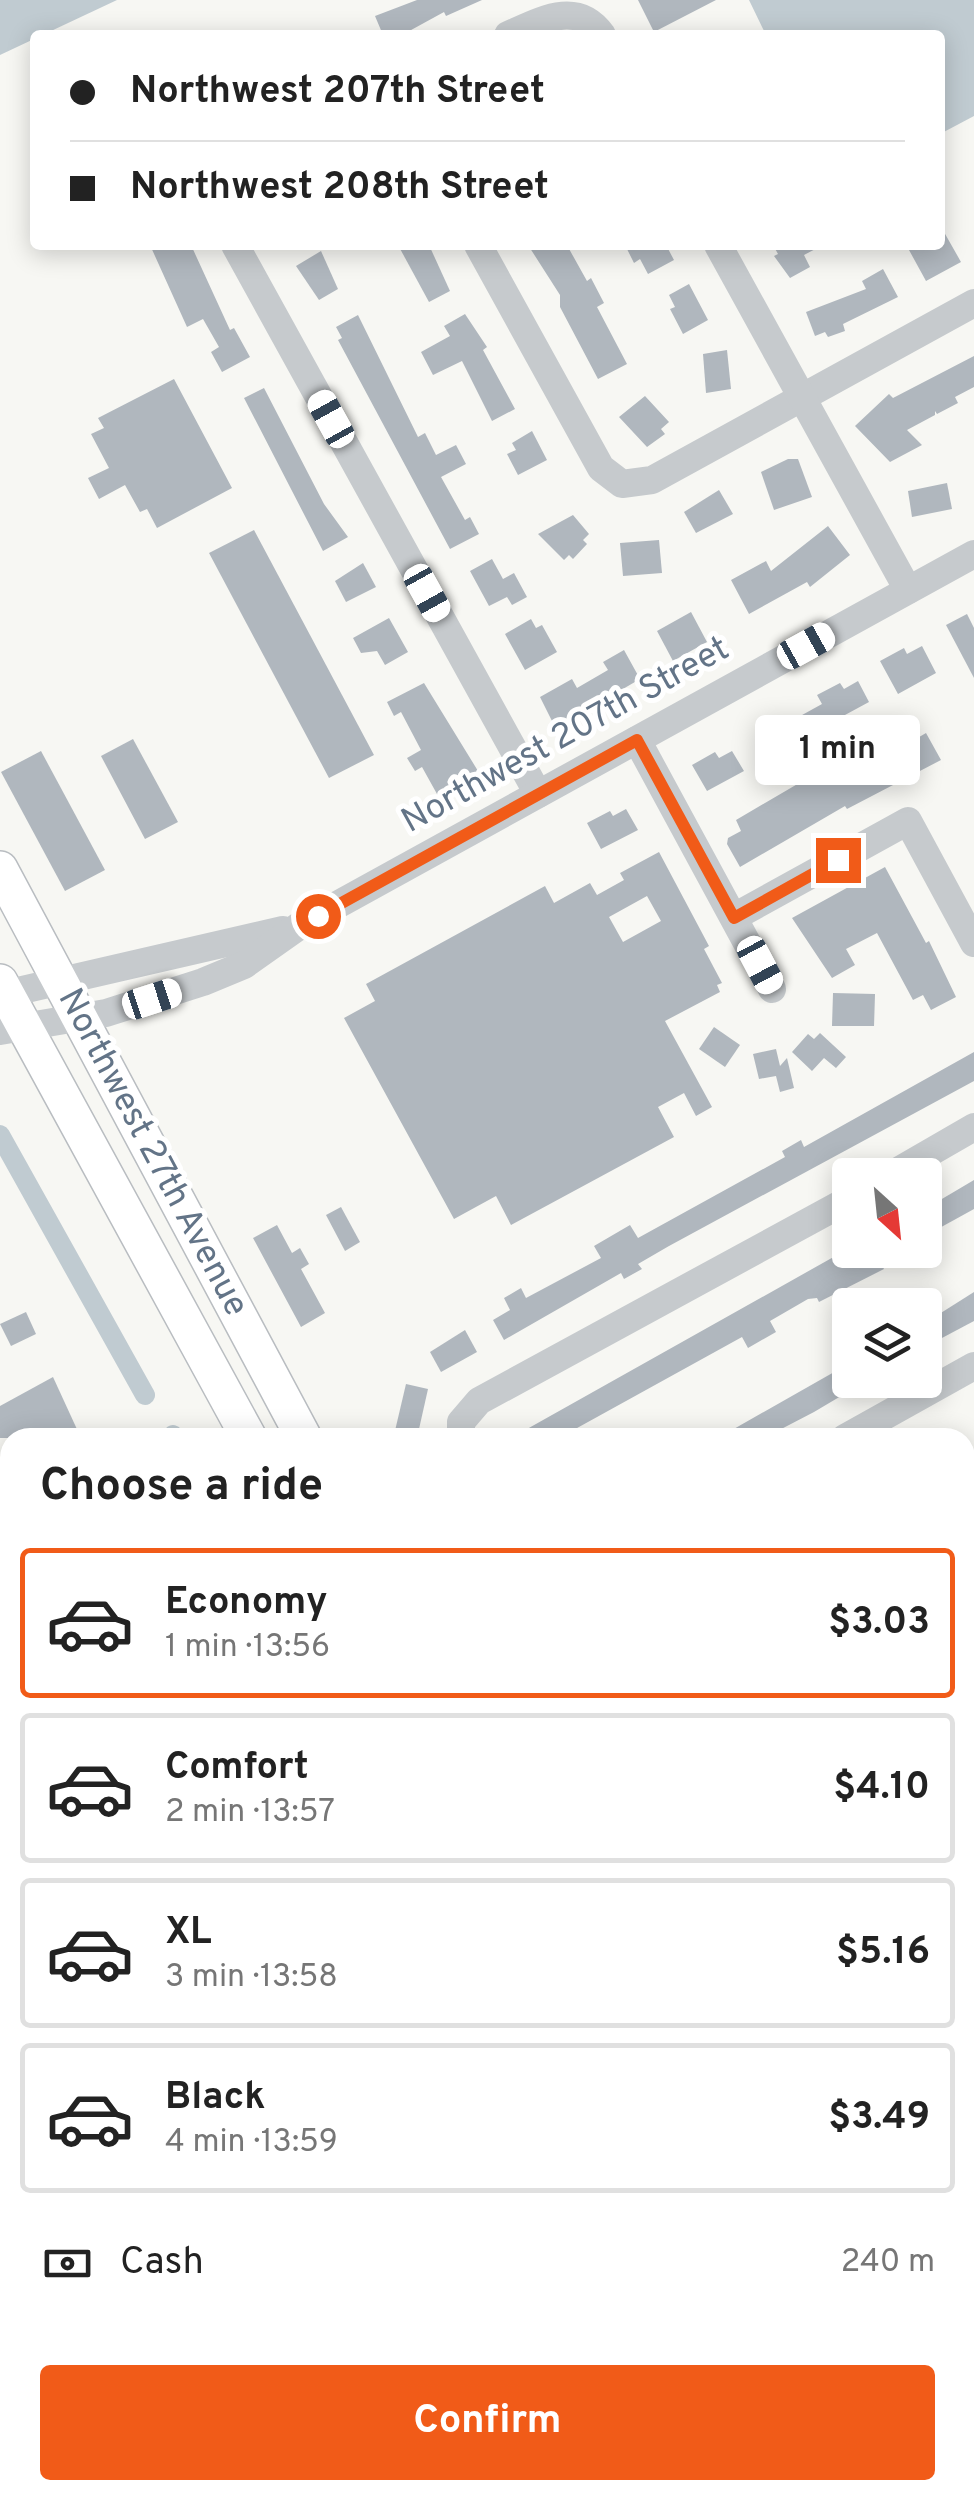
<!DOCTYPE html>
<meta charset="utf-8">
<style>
:root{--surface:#fff;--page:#f2f2f2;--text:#222;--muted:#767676;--line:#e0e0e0;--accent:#f15b18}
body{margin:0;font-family:Overpass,sans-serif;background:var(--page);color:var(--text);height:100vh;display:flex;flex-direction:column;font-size:38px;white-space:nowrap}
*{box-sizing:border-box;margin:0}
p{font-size:32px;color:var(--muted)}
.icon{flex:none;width:55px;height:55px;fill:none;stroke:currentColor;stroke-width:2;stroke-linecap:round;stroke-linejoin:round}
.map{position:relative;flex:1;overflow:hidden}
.drawer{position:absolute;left:0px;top:1428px;width:975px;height:1072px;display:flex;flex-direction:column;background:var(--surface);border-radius:30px 30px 0 0;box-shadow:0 5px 25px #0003}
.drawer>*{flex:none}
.hud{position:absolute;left:30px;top:30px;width:915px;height:220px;border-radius:10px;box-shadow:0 5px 25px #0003;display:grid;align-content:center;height:220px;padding:0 40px;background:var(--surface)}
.needle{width:65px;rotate:153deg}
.controls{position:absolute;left:832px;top:1158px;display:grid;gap:20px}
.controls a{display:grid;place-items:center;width:110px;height:110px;border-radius:10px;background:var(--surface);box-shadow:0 5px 25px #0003;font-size:50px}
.end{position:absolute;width:45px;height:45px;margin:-22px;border:12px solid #f15b18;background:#fff;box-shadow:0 0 0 5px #fff}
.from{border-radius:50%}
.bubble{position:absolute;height:70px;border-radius:10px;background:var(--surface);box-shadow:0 5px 25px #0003;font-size:32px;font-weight:700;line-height:70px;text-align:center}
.car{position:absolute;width:30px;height:60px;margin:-30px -15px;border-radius:12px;box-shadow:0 0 8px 2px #0007;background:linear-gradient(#fff 24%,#345 0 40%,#fff 0 76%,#345 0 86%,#fff 0)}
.hud b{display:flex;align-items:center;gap:35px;height:95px;font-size:38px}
.hud b+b{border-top:2px solid var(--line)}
.hud i{width:25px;height:25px;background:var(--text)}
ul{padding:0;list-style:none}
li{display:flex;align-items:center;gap:30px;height:150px;margin:0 20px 15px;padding:0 20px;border:5px solid var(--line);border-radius:10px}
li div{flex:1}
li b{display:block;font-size:38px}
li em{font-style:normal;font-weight:700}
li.selected{border-color:var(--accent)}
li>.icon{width:90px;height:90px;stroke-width:1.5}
h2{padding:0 40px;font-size:45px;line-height:120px}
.pay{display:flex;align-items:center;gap:25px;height:110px;padding:0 40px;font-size:38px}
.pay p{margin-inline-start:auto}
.button{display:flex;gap:20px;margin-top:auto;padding:20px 40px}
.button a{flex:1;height:115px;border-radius:10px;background:var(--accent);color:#fff;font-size:40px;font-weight:700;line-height:115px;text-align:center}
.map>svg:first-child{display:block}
.water{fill:#c0cbd1}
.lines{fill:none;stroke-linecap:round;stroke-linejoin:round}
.canal{stroke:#c0cbd1;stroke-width:20}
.building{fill:#b0b7be;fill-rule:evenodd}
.major-casing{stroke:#b9bdc1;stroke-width:38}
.minor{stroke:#c6cacd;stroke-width:28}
.major{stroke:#fff;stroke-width:35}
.route{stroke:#f15b18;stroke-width:12}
.labels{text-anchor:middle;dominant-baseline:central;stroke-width:10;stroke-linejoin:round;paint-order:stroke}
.street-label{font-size:35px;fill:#637487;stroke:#fff}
</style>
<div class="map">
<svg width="974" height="2499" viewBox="0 0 974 2499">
<rect width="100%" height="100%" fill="#f7f7f3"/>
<g class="water">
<polygon points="0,0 117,0 0,55"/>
<polygon points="749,0 974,0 974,116 940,134 940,35 766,35"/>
</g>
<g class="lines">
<g class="canal">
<polyline points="0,1135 145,1395"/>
<polyline points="173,1435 175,1438"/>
<polyline points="751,2490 756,2499"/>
</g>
</g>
<g class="building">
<polygon points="417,0 482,0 446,16 444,12 402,35 383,35 375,16"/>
<polygon points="638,0 716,0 654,32"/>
<polygon points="940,225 961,262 926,281 909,250 919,245 940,245"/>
<polygon points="150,245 191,245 230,330 234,328 250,357 222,372 211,352 219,347 203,319 187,327"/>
<polygon points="398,245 429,245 450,291 429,302"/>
<polygon points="528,245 571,245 568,247 587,281 591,278 604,303 597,307 627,364 598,379 560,307 560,295"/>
<polygon points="625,245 666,245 674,260 648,274 640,259 634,263"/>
<polygon points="773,245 823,245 804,255 810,267 790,278 774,256 778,254"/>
<polygon points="321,251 338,289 319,300 296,266"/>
<polygon points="883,269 898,297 843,324 845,331 828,337 825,332 815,336 806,312 866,289 862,281"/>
<polygon points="689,284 708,320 683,334 670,309 675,307 669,295"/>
<polygon points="465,314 487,347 483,350 515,409 492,421 462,361 433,375 421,352 450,336 444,326"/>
<polygon points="358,315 418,437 425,433 436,455 456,445 466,464 441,477 465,520 470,517 479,534 450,549 338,340 342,338 336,327"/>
<polygon points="727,350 731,389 706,393 703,354"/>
<polygon points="974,356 974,387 955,397 958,403 937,414 935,411 935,415 907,430 922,445 890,462 855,426 889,394 893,398"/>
<polygon points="174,379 232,488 157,528 147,509 140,512 125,485 99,499 88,478 109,468 91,434 104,428 98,418"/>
<polygon points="264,388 324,504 348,537 323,551 244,398"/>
<polygon points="645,396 669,422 661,429 665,434 647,447 619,417"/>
<polygon points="532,431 547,460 518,475 507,454 516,450 512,443"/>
<polygon points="788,459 798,459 812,497 774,510 761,472"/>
<polygon points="947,483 952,509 912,517 908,491"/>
<polygon points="719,490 733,514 696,533 684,512"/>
<polygon points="573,515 589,534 583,540 587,544 573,559 569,555 564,560 538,534"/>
<polygon points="828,526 850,555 810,587 807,582 749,614 731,580 766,561 771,571"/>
<polygon points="254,530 374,755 329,778 209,553"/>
<polygon points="659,540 662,573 623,576 620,543"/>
<polygon points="492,559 503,579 514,573 527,597 512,605 507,597 489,606 470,571"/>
<polygon points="363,563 376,587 346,602 335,581"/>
<polygon points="691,612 707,642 673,661 657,631"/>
<polygon points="967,614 974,628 974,678 946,625"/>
<polygon points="389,618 408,652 385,665 377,651 361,653 353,638"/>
<polygon points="531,619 536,628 542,625 557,652 525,670 505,634"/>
<polygon points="922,646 936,673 898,694 880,661 904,648 907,654"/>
<polygon points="624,650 640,679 575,717 553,723 540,697 572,679 577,688 608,670 603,662"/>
<polygon points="858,681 869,702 808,735 812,743 784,758 779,748 771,753 757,729 779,717 784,725 822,704 817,695 840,683 844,689"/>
<polygon points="424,683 478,771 450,787 455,796 442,803 422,767 415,771 407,758 421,750 401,712 394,716 387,702"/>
<polygon points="903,731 909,743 926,733 941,760 847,809 845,806 740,867 727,844 728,838 741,831 736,820 830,765 832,769"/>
<polygon points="133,739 178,822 145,839 101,756"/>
<polygon points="41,751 105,870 65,891 1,772"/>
<polygon points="732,751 744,771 707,791 692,765 715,752 719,758"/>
<polygon points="626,809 638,830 601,849 587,823 610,811 613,816"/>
<path d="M 659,852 L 709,946 L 704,949 L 722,983 L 717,985 L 720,992 L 665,1021 L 712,1107 L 696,1116 L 684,1093 L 658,1107 L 674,1137 L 511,1225 L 496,1196 L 454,1219 L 344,1018 L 375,1001 L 366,984 L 545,886 L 554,903 L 590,883 L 597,895 L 624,880 L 620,873 ZM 647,896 L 661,921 L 623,942 L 609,917 Z"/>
<polygon points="885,867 926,943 929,941 956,997 931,1010 923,995 913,1000 877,933 846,949 855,965 832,978 792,918"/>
<polygon points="833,993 875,994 874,1026 832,1026"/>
<polygon points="714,1027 740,1045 725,1067 699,1049"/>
<polygon points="820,1033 846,1057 836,1068 824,1058 812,1071 792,1052 808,1034 814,1039"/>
<polygon points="776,1049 780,1066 787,1058 794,1088 780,1092 776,1076 759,1079 753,1054"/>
<polygon points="974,1052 974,1081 669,1246 638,1264 642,1269 624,1279 621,1273 504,1340 493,1320 510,1310 504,1298 521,1288 526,1298 601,1258 594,1246 630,1225 638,1238 785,1157 782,1151 801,1140 804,1147"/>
<polygon points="974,1180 974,1209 925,1236 925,1209"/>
<polygon points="341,1207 360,1242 345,1251 326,1215"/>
<polygon points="277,1225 292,1253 300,1248 309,1264 301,1269 325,1313 301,1327 253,1238"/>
<polygon points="846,1250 873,1250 884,1269 819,1302 817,1298 808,1299 770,1321 776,1332 748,1348 742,1337 559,1438 511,1438"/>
<polygon points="974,1292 974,1321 925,1347 925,1323"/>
<polygon points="26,1312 36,1334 11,1346 0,1324"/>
<polygon points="465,1330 477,1352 441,1372 430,1352"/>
<polygon points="850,1363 850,1380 868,1380 814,1412 764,1438 718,1438"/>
<polygon points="53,1377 81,1438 0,1438 0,1406"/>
<polygon points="406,1384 428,1389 417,1438 394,1435"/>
</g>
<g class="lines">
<defs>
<g id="major">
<polyline points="0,869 304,1438"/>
<polyline points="0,982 249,1438"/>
<polyline points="820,2490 824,2499"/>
<polyline points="878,2490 883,2499"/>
</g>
</defs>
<use href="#major" class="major-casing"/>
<g class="minor">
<path d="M 508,35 C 542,20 577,0 602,35"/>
<polyline points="235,245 538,794"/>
<polyline points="478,245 601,468 622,484 652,480 974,303"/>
<polyline points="718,245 908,590"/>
<polyline points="637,740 772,989"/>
<polyline points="734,917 908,821 974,943"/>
<polyline points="0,995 283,930"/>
<polyline points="0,1031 106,1013 203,982 244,965 299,926 974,554"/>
<polyline points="891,1175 974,1127"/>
<polyline points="461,1438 461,1422 479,1401 850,1199"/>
<polyline points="845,1438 974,1366"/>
<polyline points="965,1616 974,1611"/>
<polyline points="965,1860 974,1855"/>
<polyline points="0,1985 10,1975"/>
<polyline points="0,2005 10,2005"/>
<polyline points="965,2097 974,2092"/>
<polyline points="965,2339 974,2334"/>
<polyline points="965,2367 974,2383"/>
</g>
<use href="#major" class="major"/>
</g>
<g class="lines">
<polyline class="route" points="318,916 637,740 734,918 838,860"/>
</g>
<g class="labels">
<g class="street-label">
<text transform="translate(566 736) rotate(-29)">Northwest 207th Street</text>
<text transform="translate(152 1153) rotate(62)">Northwest 27th Avenue</text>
</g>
</g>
</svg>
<div class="controls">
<a><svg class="needle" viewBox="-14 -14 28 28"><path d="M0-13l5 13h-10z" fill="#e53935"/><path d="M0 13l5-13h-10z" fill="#767676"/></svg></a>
<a><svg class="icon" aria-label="layers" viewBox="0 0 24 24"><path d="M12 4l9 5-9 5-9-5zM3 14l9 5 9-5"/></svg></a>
</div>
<i class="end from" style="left:318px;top:916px"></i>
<i class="end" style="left:838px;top:860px"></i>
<div class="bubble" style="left:755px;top:715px;width:165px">1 min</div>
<i class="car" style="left:331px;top:419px;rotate:331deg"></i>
<i class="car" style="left:427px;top:593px;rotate:151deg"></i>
<i class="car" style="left:806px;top:646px;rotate:61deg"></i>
<i class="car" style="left:760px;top:965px;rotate:152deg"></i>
<i class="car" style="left:152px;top:999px;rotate:72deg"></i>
<div class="hud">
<b><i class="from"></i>Northwest 207th Street</b>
<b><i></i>Northwest 208th Street</b>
</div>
<section class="drawer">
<h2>Choose a ride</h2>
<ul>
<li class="selected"><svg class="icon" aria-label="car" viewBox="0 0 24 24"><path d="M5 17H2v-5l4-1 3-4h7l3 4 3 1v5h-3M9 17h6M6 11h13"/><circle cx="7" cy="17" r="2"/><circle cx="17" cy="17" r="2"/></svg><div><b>Economy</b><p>1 min · 13:56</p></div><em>$3.03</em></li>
<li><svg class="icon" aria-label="car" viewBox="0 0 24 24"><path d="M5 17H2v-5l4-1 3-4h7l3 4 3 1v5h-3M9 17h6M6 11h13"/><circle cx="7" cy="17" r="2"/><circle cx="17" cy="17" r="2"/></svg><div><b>Comfort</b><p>2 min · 13:57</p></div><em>$4.10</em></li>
<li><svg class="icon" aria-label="car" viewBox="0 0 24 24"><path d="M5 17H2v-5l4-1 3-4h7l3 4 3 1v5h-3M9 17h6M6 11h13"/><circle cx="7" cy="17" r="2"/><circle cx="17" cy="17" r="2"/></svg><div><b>XL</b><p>3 min · 13:58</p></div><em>$5.16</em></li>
<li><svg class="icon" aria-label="car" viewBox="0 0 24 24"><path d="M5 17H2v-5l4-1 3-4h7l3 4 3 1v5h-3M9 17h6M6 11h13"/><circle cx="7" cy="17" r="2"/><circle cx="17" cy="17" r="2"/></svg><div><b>Black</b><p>4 min · 13:59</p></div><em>$3.49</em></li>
</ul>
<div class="pay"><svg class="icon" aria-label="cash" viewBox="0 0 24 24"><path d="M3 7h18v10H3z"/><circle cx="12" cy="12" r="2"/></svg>Cash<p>240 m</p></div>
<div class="button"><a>Confirm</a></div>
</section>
</div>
